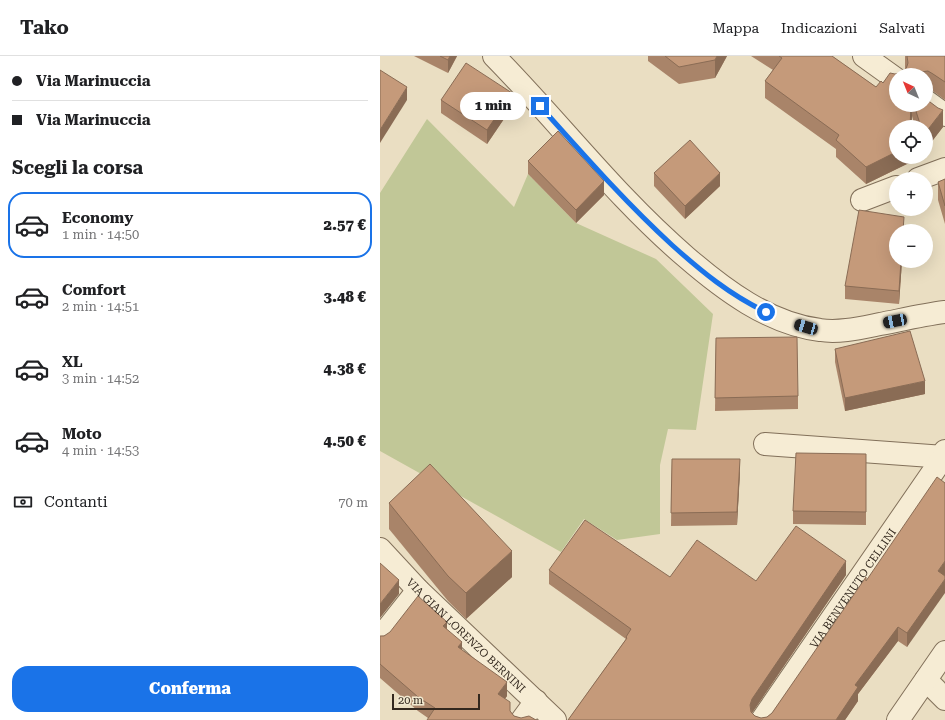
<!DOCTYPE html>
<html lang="it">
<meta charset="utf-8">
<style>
:root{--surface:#fff;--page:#f2f2f2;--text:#202124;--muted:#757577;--line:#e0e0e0;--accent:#1a73e8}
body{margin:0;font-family:"Roboto Serif",serif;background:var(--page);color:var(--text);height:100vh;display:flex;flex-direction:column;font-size:15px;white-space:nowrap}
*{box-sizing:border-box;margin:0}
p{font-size:13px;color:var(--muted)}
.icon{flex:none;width:22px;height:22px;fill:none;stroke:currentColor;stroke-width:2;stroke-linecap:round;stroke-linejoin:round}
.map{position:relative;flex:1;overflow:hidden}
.panel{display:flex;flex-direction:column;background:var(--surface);width:380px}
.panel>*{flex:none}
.guide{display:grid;align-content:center;height:88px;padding:0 12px;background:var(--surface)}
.needle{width:26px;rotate:317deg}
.controls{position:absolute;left:509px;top:12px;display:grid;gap:8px}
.controls a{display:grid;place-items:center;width:44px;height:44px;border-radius:50%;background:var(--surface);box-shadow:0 4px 16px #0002;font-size:20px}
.scale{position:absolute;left:12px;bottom:10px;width:88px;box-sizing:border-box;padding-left:4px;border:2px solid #33281e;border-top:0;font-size:11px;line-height:14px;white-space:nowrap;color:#33281e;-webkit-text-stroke:3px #f2e9d0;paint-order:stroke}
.end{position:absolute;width:18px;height:18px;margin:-9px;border:5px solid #1a73e8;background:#fff;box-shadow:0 0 0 2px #fff}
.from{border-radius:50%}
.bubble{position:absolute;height:28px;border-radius:14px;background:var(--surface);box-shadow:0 4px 16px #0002;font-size:13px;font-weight:800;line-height:28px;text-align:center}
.car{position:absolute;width:12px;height:24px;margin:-12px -6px;border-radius:5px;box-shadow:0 0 3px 1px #0007;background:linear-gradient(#222 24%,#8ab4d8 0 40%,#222 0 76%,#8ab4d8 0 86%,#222 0)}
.guide b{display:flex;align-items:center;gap:14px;height:38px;font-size:15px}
.guide b+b{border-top:1px solid var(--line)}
.guide i{width:10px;height:10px;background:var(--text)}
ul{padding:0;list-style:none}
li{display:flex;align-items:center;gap:12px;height:66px;margin:0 8px 6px;padding:0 4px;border:2px solid transparent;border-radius:16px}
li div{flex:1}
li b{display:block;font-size:15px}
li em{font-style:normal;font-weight:800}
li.active{border-color:var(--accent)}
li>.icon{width:36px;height:36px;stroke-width:1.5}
h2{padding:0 12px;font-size:18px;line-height:48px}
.pay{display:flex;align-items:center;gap:10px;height:44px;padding:0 12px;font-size:15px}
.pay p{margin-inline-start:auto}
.button{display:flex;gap:8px;margin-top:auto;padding:8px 12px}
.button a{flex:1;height:46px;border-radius:16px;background:var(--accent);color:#fff;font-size:16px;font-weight:800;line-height:46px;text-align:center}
header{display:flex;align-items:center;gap:24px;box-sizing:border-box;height:56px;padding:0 20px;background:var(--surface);border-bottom:1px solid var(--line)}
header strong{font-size:19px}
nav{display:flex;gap:22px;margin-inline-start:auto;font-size:14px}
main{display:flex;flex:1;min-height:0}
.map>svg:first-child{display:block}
.green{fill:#c1c797}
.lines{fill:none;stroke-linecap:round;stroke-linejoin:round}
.street-casing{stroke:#82705a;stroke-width:24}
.street{stroke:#f6ecd4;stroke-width:22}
.wall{fill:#a98469}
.shaded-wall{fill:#8a6c55}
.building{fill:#c59a7a;stroke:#8a6c55}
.route{stroke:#1a73e8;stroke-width:5}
.labels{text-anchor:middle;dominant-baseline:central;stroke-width:3;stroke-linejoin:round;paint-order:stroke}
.street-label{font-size:11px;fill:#33281e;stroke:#f2e9d0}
</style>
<header>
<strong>Tako</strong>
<nav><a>Mappa</a><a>Indicazioni</a><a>Salvati</a></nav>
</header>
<main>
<section class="panel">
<div class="guide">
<b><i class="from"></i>Via Marinuccia</b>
<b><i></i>Via Marinuccia</b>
</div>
<h2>Scegli la corsa</h2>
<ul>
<li class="active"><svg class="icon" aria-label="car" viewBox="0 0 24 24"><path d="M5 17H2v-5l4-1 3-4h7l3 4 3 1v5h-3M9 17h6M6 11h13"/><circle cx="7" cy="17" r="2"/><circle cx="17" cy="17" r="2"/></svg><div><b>Economy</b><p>1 min · 14:50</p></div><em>2.57 €</em></li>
<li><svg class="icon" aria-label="car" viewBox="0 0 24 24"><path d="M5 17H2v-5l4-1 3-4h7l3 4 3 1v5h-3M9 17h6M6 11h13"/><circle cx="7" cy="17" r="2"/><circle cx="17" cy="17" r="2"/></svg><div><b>Comfort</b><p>2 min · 14:51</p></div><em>3.48 €</em></li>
<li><svg class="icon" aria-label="car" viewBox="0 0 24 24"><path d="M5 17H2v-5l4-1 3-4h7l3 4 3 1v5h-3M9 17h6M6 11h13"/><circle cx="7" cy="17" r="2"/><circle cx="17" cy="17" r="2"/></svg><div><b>XL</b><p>3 min · 14:52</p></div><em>4.38 €</em></li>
<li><svg class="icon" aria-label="car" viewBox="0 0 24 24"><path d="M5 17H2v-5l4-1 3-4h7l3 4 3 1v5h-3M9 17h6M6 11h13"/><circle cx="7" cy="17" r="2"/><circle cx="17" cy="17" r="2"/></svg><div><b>Moto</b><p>4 min · 14:53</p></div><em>4.50 €</em></li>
</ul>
<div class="pay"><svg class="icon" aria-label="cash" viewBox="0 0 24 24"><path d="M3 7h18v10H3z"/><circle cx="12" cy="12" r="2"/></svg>Contanti<p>70 m</p></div>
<div class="button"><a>Conferma</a></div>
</section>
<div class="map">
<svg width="565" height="664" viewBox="0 0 565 664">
<rect width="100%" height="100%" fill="#eadec2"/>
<polygon class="green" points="47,63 134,151 148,118 196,167 276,203 333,258 316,374 288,373 280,409 280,478 237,484 204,463 181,496 0,395 0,137"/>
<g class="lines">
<defs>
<g id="street">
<path d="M 114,0 C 179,66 235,140 306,201 C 343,233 389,268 440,274 C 459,277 480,272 500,268 C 521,264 543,259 565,256"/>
<polyline points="484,0 516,23"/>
<polyline points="546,45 565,59"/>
<polyline points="538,123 565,113"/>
<polyline points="482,144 516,131"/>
<polyline points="385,388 565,401"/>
<path id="s1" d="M 0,493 L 38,534 L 175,664"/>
<polyline points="0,582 38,534"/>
<polyline points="546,624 565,643"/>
<polyline points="142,664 156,645"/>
<path id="s2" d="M 382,664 L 564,400 L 565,395"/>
<polyline points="518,664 565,596"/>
</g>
</defs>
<use href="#street" class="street-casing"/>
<use href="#street" class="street"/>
</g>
<g class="wall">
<polygon points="34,0 77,0 68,17"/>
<polygon points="268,0 347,0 335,22 299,28 268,5"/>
<polygon points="371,0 452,0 496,31 515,18 521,17 525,14 525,0 565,0 565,44 553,35 548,33 546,33 546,19 516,19 516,49 546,49 563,71 546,93 546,71 535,71 532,60 529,107 486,128 456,101 456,93 385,42 385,25 393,14"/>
<polygon points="61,44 132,51 107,88 61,57"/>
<polygon points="148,105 224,139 196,167 148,118"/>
<polygon points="274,117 340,130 305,163 274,130"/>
<polygon points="565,123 565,168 558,144 558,126"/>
<polygon points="516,205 522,205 519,248 465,243 465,230"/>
<polygon points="336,282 418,340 418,353 335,355"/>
<polygon points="455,293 545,338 465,355 455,306"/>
<polygon points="486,398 486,469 413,468 413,455"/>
<polygon points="292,403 360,416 357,469 291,470"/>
<polygon points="9,447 132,521 86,563 68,545 9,473"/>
<polygon points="169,514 290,521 376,525 466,519 372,657 375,660 381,662 387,661 392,657 486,525 565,520 527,591 518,585 478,638 478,645 465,664 188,664 246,583 169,528"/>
<polygon points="67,574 82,594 127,640 125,643 130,655 134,660 141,662 156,664 48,662 38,655 0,622 0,580"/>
</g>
<g class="shaded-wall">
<polygon points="70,0 77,0 68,17 68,4"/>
<polygon points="337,0 347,0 335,22 335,4"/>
<polygon points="27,31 27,44 0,87 0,74"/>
<polygon points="132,37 132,51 107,88 107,74"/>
<polygon points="531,49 532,60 531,71 530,71"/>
<polygon points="563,54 563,71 546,93 546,76"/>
<polygon points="516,96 516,101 529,101 529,107 486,128 486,111"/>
<polygon points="340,117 340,130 305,163 305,150"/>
<polygon points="224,125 224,139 196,167 196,154"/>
<polygon points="521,205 522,205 519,248 519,235"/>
<polygon points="545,325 545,338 465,355 465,342"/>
<polygon points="360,403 360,416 357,469 357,456"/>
<polygon points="132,495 132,521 86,563 86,537"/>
<polygon points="466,505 466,519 372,657 370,649 372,643"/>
<polygon points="565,505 565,519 558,530 558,515"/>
<polygon points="565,523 565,537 527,591 527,577"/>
<polygon points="19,524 19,538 0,562 0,548"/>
<polygon points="67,566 67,580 63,570"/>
<polygon points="518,571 518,585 478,638 478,645 465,664 456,664 475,629"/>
<polygon points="82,586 82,600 78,591"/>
<polygon points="127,626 127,640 118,652 118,638"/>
</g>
<g class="building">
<polygon points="60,0 70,0 68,4"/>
<polygon points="285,0 337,0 335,4 299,11"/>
<polygon points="399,0 452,0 496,31 501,25 503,27 510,17 515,18 521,17 526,13 528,7 527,0 565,0 565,26 553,18 548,15 541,16 538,19 516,19 516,49 531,49 530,71 516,71 516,96 486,111 456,84 459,79 385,25 402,2"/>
<polygon points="86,7 132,37 107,74 61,44"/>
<polygon points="0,14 27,31 0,74"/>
<polygon points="546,43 558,52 563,54 546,76 546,71 541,71 534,49 546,49"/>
<polygon points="178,75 224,125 196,154 148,105"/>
<polygon points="310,84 340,117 305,150 274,117"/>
<polygon points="565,123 565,150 558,126"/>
<polygon points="479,154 524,161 523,175 516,175 516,205 521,205 519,235 465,230"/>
<polygon points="530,275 545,325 465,342 455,293"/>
<polygon points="417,281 418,340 335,342 336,282"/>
<polygon points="416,397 486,398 486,456 413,455"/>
<polygon points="292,403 360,403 357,456 291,457"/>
<polygon points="50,408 132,495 86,537 68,520 9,447"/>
<polygon points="557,421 565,427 565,505 558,515 565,520 565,523 527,577 518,571 475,629 478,631 456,664 188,664 247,582 246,581 251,573 169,514 205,464 290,521 317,484 376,525 416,470 466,505 372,643 370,649 371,656 375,660 381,662 387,661 392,657 486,521 486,525"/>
<polygon points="0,507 19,524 0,548"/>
<polygon points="38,540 67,566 63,570 82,586 78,591 127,626 118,638 130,646 130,655 134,660 141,662 149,660 156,664 47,664 55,652 38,641 0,608 0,580 4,580 10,576"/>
</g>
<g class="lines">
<path class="route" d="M 160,50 C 203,98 245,146 292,189 C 321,215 350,239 386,256"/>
</g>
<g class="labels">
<g class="street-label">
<text stroke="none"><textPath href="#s2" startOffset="160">VIA BENVENUTO CELLINI</textPath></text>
<text stroke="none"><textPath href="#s1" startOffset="122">VIA GIAN LORENZO BERNINI</textPath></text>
</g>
</g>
</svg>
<div class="controls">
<a><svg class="needle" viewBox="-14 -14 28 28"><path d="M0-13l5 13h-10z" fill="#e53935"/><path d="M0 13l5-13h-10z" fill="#757577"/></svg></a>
<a><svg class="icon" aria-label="locate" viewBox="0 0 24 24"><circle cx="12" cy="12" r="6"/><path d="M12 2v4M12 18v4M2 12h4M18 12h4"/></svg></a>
<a>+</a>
<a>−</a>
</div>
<div class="scale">20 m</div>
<i class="end from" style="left:386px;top:256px"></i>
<i class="end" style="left:160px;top:50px"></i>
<div class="bubble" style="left:80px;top:36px;width:66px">1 min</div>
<i class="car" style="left:515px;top:265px;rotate:259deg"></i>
<i class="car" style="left:426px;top:271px;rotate:286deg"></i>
</div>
</main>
